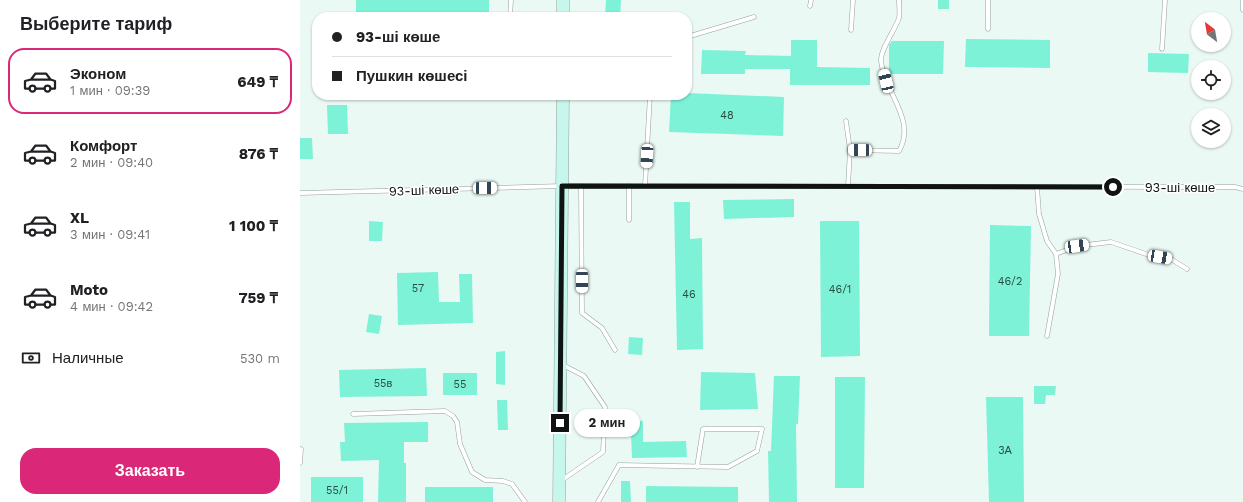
<!DOCTYPE html>
<html lang="ru">
<meta charset="utf-8">
<style>
:root{--surface:#fff;--page:#f6f6f6;--text:#202124;--muted:#757577;--line:#e0e0e0;--accent:#db2777}
body{margin:0;font-family:"Work Sans",sans-serif;background:var(--page);color:var(--text);height:100vh;display:flex;flex-direction:column;font-size:15px;white-space:nowrap}
*{box-sizing:border-box;margin:0}
p{font-size:13px;color:var(--muted)}
.icon{flex:none;width:22px;height:22px;fill:none;stroke:currentColor;stroke-width:2;stroke-linecap:round;stroke-linejoin:round}
.map{position:relative;flex:1;overflow:hidden}
.side{display:flex;flex-direction:column;background:var(--surface);width:300px}
.side>*{flex:none}
.guide{position:absolute;left:12px;top:12px;width:380px;height:88px;border-radius:16px;box-shadow:0 1px 3px #0004;display:grid;align-content:center;height:88px;padding:0 20px;background:var(--surface)}
.needle{width:26px;rotate:329deg}
.fabs{position:absolute;left:891px;top:12px;display:grid;gap:8px}
.fabs a{display:grid;place-items:center;width:40px;height:40px;border-radius:50%;background:var(--surface);box-shadow:0 1px 3px #0004;font-size:20px}
.end{position:absolute;width:18px;height:18px;margin:-9px;border:5px solid #0f1412;background:#fff;box-shadow:0 0 0 2px #fff}
.from{border-radius:50%}
.bubble{position:absolute;height:28px;border-radius:14px;background:var(--surface);box-shadow:0 1px 3px #0004;font-size:13px;font-weight:700;line-height:28px;text-align:center}
.car{position:absolute;width:12px;height:24px;margin:-12px -6px;border-radius:5px;box-shadow:0 0 3px 1px #0007;background:linear-gradient(#fff 24%,#345 0 40%,#fff 0 76%,#345 0 86%,#fff 0)}
.guide b{display:flex;align-items:center;gap:14px;height:38px;font-size:15px}
.guide b+b{border-top:1px solid var(--line)}
.guide i{width:10px;height:10px;background:var(--text)}
ul{padding:0;list-style:none}
li{display:flex;align-items:center;gap:12px;height:66px;margin:0 8px 6px;padding:0 12px;border:2px solid transparent;border-radius:16px}
li div{flex:1}
li b{display:block;font-size:15px}
li em{font-style:normal;font-weight:700}
li.active{border-color:var(--accent)}
li>.icon{width:36px;height:36px;stroke-width:1.5}
h2{padding:0 20px;font-size:18px;line-height:48px}
.pay{display:flex;align-items:center;gap:10px;height:44px;padding:0 20px;font-size:15px}
.pay p{margin-inline-start:auto}
.button{display:flex;gap:8px;margin-top:auto;padding:8px 20px}
.button a{flex:1;height:46px;border-radius:16px;background:var(--accent);color:#fff;font-size:16px;font-weight:700;line-height:46px;text-align:center}
main{display:flex;flex:1;min-height:0}
.map>svg:first-child{display:block}
.building{fill:#7df2d6}
.lines{fill:none;stroke-linecap:round;stroke-linejoin:round}
.lane-casing{stroke:#94a19d;stroke-width:5}
.secondary-casing{stroke:#94a19d;stroke-width:13}
.lane{stroke:#fff;stroke-width:4}
.secondary{stroke:#c7f6ec;stroke-width:12}
.route{stroke:#0f1412;stroke-width:5}
.labels{text-anchor:middle;dominant-baseline:central;stroke-width:3;stroke-linejoin:round;paint-order:stroke}
.number-label{font-size:11px;fill:#2a4c43}
.street-label{font-size:13px;fill:#0f1412;stroke:#fff}
</style>
<main>
<section class="side">
<h2>Выберите тариф</h2>
<ul>
<li class="active"><svg class="icon" aria-label="car" viewBox="0 0 24 24"><path d="M5 17H2v-5l4-1 3-4h7l3 4 3 1v5h-3M9 17h6M6 11h13"/><circle cx="7" cy="17" r="2"/><circle cx="17" cy="17" r="2"/></svg><div><b>Эконом</b><p>1 мин · 09:39</p></div><em>649 ₸</em></li>
<li><svg class="icon" aria-label="car" viewBox="0 0 24 24"><path d="M5 17H2v-5l4-1 3-4h7l3 4 3 1v5h-3M9 17h6M6 11h13"/><circle cx="7" cy="17" r="2"/><circle cx="17" cy="17" r="2"/></svg><div><b>Комфорт</b><p>2 мин · 09:40</p></div><em>876 ₸</em></li>
<li><svg class="icon" aria-label="car" viewBox="0 0 24 24"><path d="M5 17H2v-5l4-1 3-4h7l3 4 3 1v5h-3M9 17h6M6 11h13"/><circle cx="7" cy="17" r="2"/><circle cx="17" cy="17" r="2"/></svg><div><b>XL</b><p>3 мин · 09:41</p></div><em>1 100 ₸</em></li>
<li><svg class="icon" aria-label="car" viewBox="0 0 24 24"><path d="M5 17H2v-5l4-1 3-4h7l3 4 3 1v5h-3M9 17h6M6 11h13"/><circle cx="7" cy="17" r="2"/><circle cx="17" cy="17" r="2"/></svg><div><b>Moto</b><p>4 мин · 09:42</p></div><em>759 ₸</em></li>
</ul>
<div class="pay"><svg class="icon" aria-label="cash" viewBox="0 0 24 24"><path d="M3 7h18v10H3z"/><circle cx="12" cy="12" r="2"/></svg>Наличные<p>530 m</p></div>
<div class="button"><a>Заказать</a></div>
</section>
<div class="map">
<svg width="943" height="502" viewBox="0 0 943 502">
<rect width="100%" height="100%" fill="#ebf9f5"/>
<g class="building">
<rect x="56" y="0" width="133" height="17"/>
<polygon points="306,0 321,0 320,17 305,17"/>
<rect x="638" y="0" width="11" height="9"/>
<polygon points="666,39 750,40 750,68 665,67"/>
<polygon points="491,40 517,40 517,67 570,68 570,85 490,85 490,69 445,69 445,74 401,74 402,50 446,51 445,55 491,56"/>
<polygon points="592,41 644,41 643,74 589,74 589,45"/>
<polygon points="848,53 889,54 888,73 848,72"/>
<polygon points="387,93 484,97 483,136 369,132 371,95 387,95"/>
<polygon points="27,105 47,105 48,134 28,134"/>
<polygon points="0,138 12,138 13,159 0,159"/>
<polygon points="494,199 494,217 424,219 423,200"/>
<polygon points="374,202 390,202 390,239 402,238 403,349 377,350"/>
<polygon points="69,221 83,222 82,241 69,241"/>
<polygon points="520,221 559,221 560,356 521,357"/>
<polygon points="690,225 731,226 729,336 689,336"/>
<polygon points="138,272 139,302 160,302 159,274 172,274 173,323 98,325 97,273"/>
<polygon points="69,314 82,316 79,334 66,332"/>
<polygon points="329,337 343,338 342,355 328,354"/>
<polygon points="205,351 205,385 196,384 196,352"/>
<polygon points="126,368 127,396 40,397 39,370"/>
<polygon points="401,372 455,373 458,409 400,410"/>
<rect x="143" y="373" width="34" height="22"/>
<polygon points="474,376 500,376 498,424 496,424 497,502 469,502 468,451 471,451"/>
<polygon points="535,377 565,377 564,488 535,488"/>
<polygon points="734,386 756,386 755,395 746,395 745,404 734,404"/>
<polygon points="686,397 723,397 724,502 689,502"/>
<polygon points="197,400 207,400 208,430 198,430"/>
<polygon points="314,419 343,421 343,442 386,441 387,457 332,458 331,434 314,434"/>
<polygon points="128,422 128,442 104,442 104,463 106,463 106,502 78,502 79,460 41,461 40,442 45,442 44,423"/>
<rect x="11" y="477" width="52" height="25"/>
<polygon points="321,481 330,481 331,502 321,502"/>
<polygon points="346,486 438,487 438,502 346,502"/>
<rect x="125" y="487" width="68" height="15"/>
</g>
<g class="lines">
<defs>
<g id="lane">
<polyline points="688,0 688,29"/>
<polyline points="943,0 943,10"/>
<polyline points="510,6 511,0"/>
<polyline points="210,17 211,0"/>
<polyline points="551,30 553,0"/>
<polyline points="387,37 454,17"/>
<polyline points="862,49 865,0"/>
<path d="M 546,121 L 550,150 L 599,151 C 617,120 584,92 581,61 C 580,50 595,30 599,18 C 600,13 599,6 599,0"/>
<polyline points="281,186 282,313 302,328 315,350"/>
<polyline points="329,186 329,220"/>
<polyline points="345,186 350,95"/>
<polyline points="548,186 550,150"/>
<polyline points="737,187 739,214 747,241 756,254 758,274 747,336"/>
<polyline points="0,193 262,186 935,187 943,189"/>
<polyline points="756,254 777,246 811,242 849,255 871,259 887,269"/>
<polyline points="53,414 145,411 153,416 157,422 160,444 172,472 185,480 203,481 212,484 225,502"/>
<polyline points="0,463 1,449"/>
<polyline points="262,480 303,452 305,407 284,376 263,365"/>
<polyline points="298,502 319,465 428,467 457,451 462,429 403,429 397,467"/>
</g>
<g id="secondary">
<polyline points="263,17 263,0"/>
<polyline points="259,502 263,95"/>
</g>
</defs>
<use href="#lane" class="lane-casing"/>
<use href="#secondary" class="secondary-casing"/>
<use href="#lane" class="lane"/>
<use href="#secondary" class="secondary"/>
</g>
<g class="lines">
<polyline class="route" points="260,423 262,186 813,187"/>
</g>
<g class="labels">
<g class="number-label">
<text x="427" y="115">48</text>
<text x="710" y="281">46/2</text>
<text x="118" y="288">57</text>
<text x="540" y="289">46/1</text>
<text x="389" y="294">46</text>
<text x="83" y="383">55в</text>
<text x="160" y="384">55</text>
<text x="705" y="450">3А</text>
<text x="37" y="490">55/1</text>
</g>
<g class="street-label">
<text x="880" y="187">93-ші көше</text>
<text transform="translate(124 190) rotate(-2)">93-ші көше</text>
</g>
</g>
</svg>
<div class="fabs">
<a><svg class="needle" viewBox="-14 -14 28 28"><path d="M0-13l5 13h-10z" fill="#e53935"/><path d="M0 13l5-13h-10z" fill="#757577"/></svg></a>
<a><svg class="icon" aria-label="locate" viewBox="0 0 24 24"><circle cx="12" cy="12" r="6"/><path d="M12 2v4M12 18v4M2 12h4M18 12h4"/></svg></a>
<a><svg class="icon" aria-label="layers" viewBox="0 0 24 24"><path d="M12 4l9 5-9 5-9-5zM3 14l9 5 9-5"/></svg></a>
</div>
<i class="end from" style="left:813px;top:187px"></i>
<i class="end" style="left:260px;top:423px"></i>
<div class="bubble" style="left:274px;top:409px;width:66px">2 мин</div>
<i class="car" style="left:586px;top:81px;rotate:347deg"></i>
<i class="car" style="left:560px;top:150px;rotate:271deg"></i>
<i class="car" style="left:347px;top:156px;rotate:183deg"></i>
<i class="car" style="left:185px;top:188px;rotate:89deg"></i>
<i class="car" style="left:777px;top:246px;rotate:82deg"></i>
<i class="car" style="left:860px;top:257px;rotate:100deg"></i>
<i class="car" style="left:282px;top:281px;rotate:180deg"></i>
<div class="guide">
<b><i class="from"></i>93-ші көше</b>
<b><i></i>Пушкин көшесі</b>
</div>
</div>
</main>
